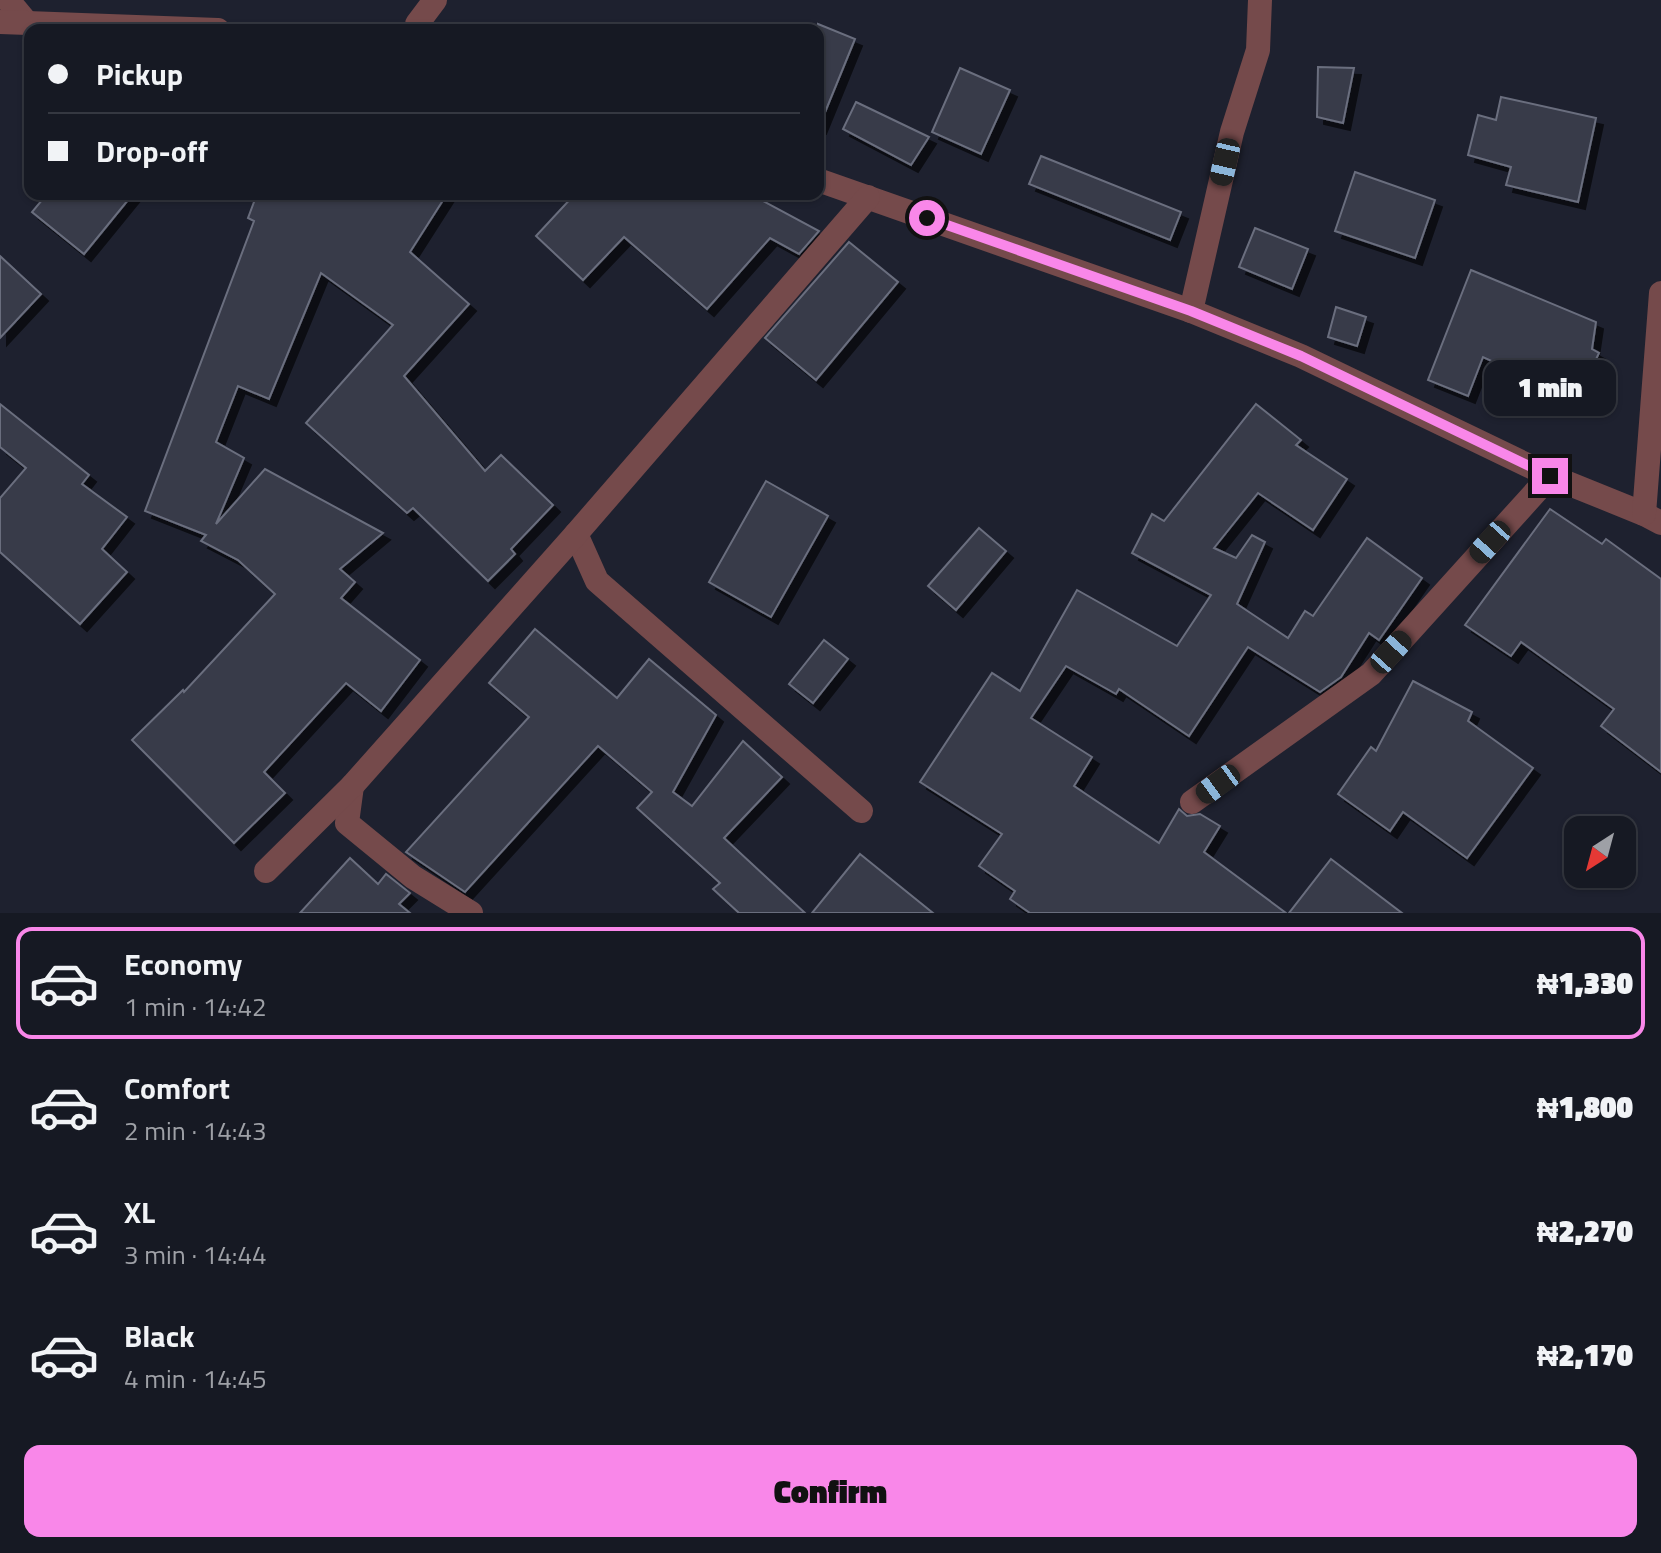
<!DOCTYPE html>
<meta charset="utf-8">
<style>
:root{--surface:#161923;--page:#1f222b;--text:#f1f3f6;--muted:#9ea0a6;--line:#353841;--accent:#f987e9}
body{margin:0;font-family:"Titillium Web",sans-serif;background:var(--page);color:var(--text);height:100vh;display:flex;flex-direction:column;font-size:30px;white-space:nowrap}
*{box-sizing:border-box;margin:0}
p{font-size:26px;color:var(--muted)}
.icon{flex:none;width:44px;height:44px;fill:none;stroke:currentColor;stroke-width:2;stroke-linecap:round;stroke-linejoin:round}
.map{position:relative;height:913px;overflow:hidden}
.side{display:flex;flex-direction:column;background:var(--surface);flex:1}
.side>*{flex:none}
.guide{position:absolute;left:24px;top:24px;width:800px;height:176px;border-radius:16px;box-shadow:0 2px 6px #0004,0 0 0 2px var(--line);display:grid;align-content:center;height:176px;padding:0 24px;background:var(--surface)}
.needle{width:52px;rotate:216deg}
.fabs{position:absolute;left:1564px;top:816px;display:grid;gap:16px}
.fabs a{display:grid;place-items:center;width:72px;height:72px;border-radius:16px;background:var(--surface);box-shadow:0 2px 6px #0004,0 0 0 2px var(--line);font-size:40px}
.end{position:absolute;width:36px;height:36px;margin:-18px;border:10px solid #f987e9;background:#111;box-shadow:0 0 0 4px #111}
.from{border-radius:50%}
.bubble{position:absolute;height:56px;border-radius:16px;background:var(--surface);box-shadow:0 2px 6px #0004,0 0 0 2px var(--line);font-size:26px;font-weight:800;line-height:56px;text-align:center}
.car{position:absolute;width:24px;height:48px;margin:-24px -12px;border-radius:10px;box-shadow:0 0 6px 2px #0007;background:linear-gradient(#222 24%,#8ab4d8 0 40%,#222 0 76%,#8ab4d8 0 86%,#222 0)}
.guide b{display:flex;align-items:center;gap:28px;height:76px;font-size:30px}
.guide b+b{border-top:2px solid var(--line)}
.guide i{width:20px;height:20px;background:var(--text)}
ul{padding:14px 0 0;list-style:none}
li{display:flex;align-items:center;gap:24px;height:112px;margin:0 16px 12px;padding:0 8px;border:4px solid transparent;border-radius:16px}
li div{flex:1}
li b{display:block;font-size:30px}
li em{font-style:normal;font-weight:800}
li.active{border-color:var(--accent)}
li>.icon{width:72px;height:72px;stroke-width:1.5}
.button{display:flex;gap:16px;margin-top:auto;padding:16px 24px}
.button a{flex:1;height:92px;border-radius:16px;background:var(--accent);color:#111;font-size:32px;font-weight:800;line-height:92px;text-align:center}
.map>svg:first-child{display:block}
.building{fill:#373a49;stroke:#6a6e7e;stroke-width:2;filter:url(#shadow)}
.lines{fill:none;stroke-linecap:round;stroke-linejoin:round}
.minor{stroke:#754a4b;stroke-width:24}
.route{stroke:#f987e9;stroke-width:10}
</style>
<div class="map">
<svg width="1661" height="913" viewBox="0 0 1661 913">
<defs>
<filter id="shadow"><feDropShadow dx="7" dy="7" stdDeviation="0" flood-color="#0009"/></filter>
</defs>
<rect width="100%" height="100%" fill="#1e212f"/>
<g class="building">
<polygon points="818,24 855,39 819,127 818,127"/>
<polygon points="1318,67 1354,68 1343,123 1317,117"/>
<polygon points="960,68 1010,90 981,154 932,132"/>
<polygon points="1501,97 1596,118 1578,202 1506,185 1511,167 1468,155 1478,115 1496,120"/>
<polygon points="856,102 929,137 911,165 843,129"/>
<polygon points="1041,156 1181,212 1170,240 1029,184"/>
<polygon points="1355,172 1435,200 1415,258 1335,231"/>
<polygon points="47,194 133,194 84,254 32,212"/>
<polygon points="257,194 447,194 410,252 469,304 404,376 485,471 501,455 553,505 511,549 515,554 488,581 413,508 407,513 306,423 393,325 321,273 269,399 238,386 216,442 244,458 216,524 265,469 383,533 340,569 355,582 341,598 420,660 381,711 346,683 264,772 285,793 234,843 132,740 183,690 184,692 275,594 238,560 201,541 206,535 145,511 254,221 248,218"/>
<polygon points="575,194 750,194 819,231 799,254 770,238 707,309 624,237 583,280 536,236"/>
<polygon points="1255,228 1308,249 1292,289 1239,267"/>
<polygon points="849,242 898,282 816,380 765,338"/>
<polygon points="0,256 41,294 0,338"/>
<polygon points="1471,270 1596,322 1592,349 1599,353 1577,400 1483,357 1468,396 1428,380"/>
<polygon points="1336,307 1366,317 1357,346 1328,337"/>
<polygon points="0,404 89,475 82,484 127,517 102,549 127,572 80,624 0,552 0,498 26,468 0,447"/>
<polygon points="1256,404 1301,440 1296,445 1347,479 1313,530 1258,493 1214,548 1236,558 1252,535 1265,542 1237,604 1288,638 1305,611 1313,616 1367,538 1422,578 1379,640 1369,633 1341,677 1320,692 1248,647 1189,736 1119,689 1116,694 1066,666 1031,718 1092,757 1074,786 1159,843 1179,809 1187,816 1200,814 1220,826 1204,852 1286,913 1030,913 1010,899 1015,891 979,866 1002,834 920,782 992,673 1020,691 1077,590 1177,646 1211,595 1132,553 1152,514 1164,521"/>
<polygon points="766,481 828,516 771,617 709,582"/>
<polygon points="1550,509 1602,544 1606,539 1661,579 1661,772 1601,726 1614,709 1521,642 1511,656 1465,625"/>
<polygon points="979,528 1006,551 956,610 928,586"/>
<polygon points="535,629 617,698 649,659 716,715 673,792 692,806 743,741 782,777 724,838 805,913 739,913 713,889 720,883 637,808 652,792 598,746 465,892 406,852 529,717 489,683"/>
<polygon points="824,640 848,659 813,703 789,684"/>
<polygon points="1413,681 1472,712 1468,721 1533,768 1467,858 1403,812 1390,831 1338,794 1371,747 1376,751"/>
<polygon points="860,854 933,913 812,913"/>
<polygon points="350,858 378,884 386,874 410,893 399,904 410,913 300,913"/>
<polygon points="1331,859 1402,913 1289,913"/>
</g>
<g class="lines">
<g class="minor">
<polyline points="8,0 27,23"/>
<polyline points="0,22 218,30"/>
<polyline points="422,30 417,24 435,0"/>
<polyline points="818,180 1191,311 1301,356 1550,476 1644,514 1661,523"/>
<polyline points="1191,311 1232,132 1258,50 1260,0"/>
<polyline points="1644,514 1661,293"/>
<polyline points="576,534 597,581 861,811"/>
<polyline points="352,786 347,823 413,877 471,913"/>
<polyline points="1192,802 1371,674 1550,476"/>
<polyline points="266,871 352,786 576,534 868,197"/>
</g>
</g>
<g class="lines">
<polyline class="route" points="927,218 1191,311 1301,356 1550,476"/>
</g>
</svg>
<div class="fabs">
<a><svg class="needle" viewBox="-14 -14 28 28"><path d="M0-13l5 13h-10z" fill="#e53935"/><path d="M0 13l5-13h-10z" fill="#9ea0a6"/></svg></a>
</div>
<i class="end from" style="left:927px;top:218px"></i>
<i class="end" style="left:1550px;top:476px"></i>
<div class="bubble" style="left:1484px;top:360px;width:132px">1 min</div>
<i class="car" style="left:1225px;top:162px;rotate:193deg"></i>
<i class="car" style="left:1490px;top:542px;rotate:222deg"></i>
<i class="car" style="left:1391px;top:652px;rotate:42deg"></i>
<i class="car" style="left:1218px;top:784px;rotate:234deg"></i>
<div class="guide">
<b><i class="from"></i>Pickup</b>
<b><i></i>Drop-off</b>
</div>
</div>
<section class="side">
<ul>
<li class="active"><svg class="icon" aria-label="car" viewBox="0 0 24 24"><path d="M5 17H2v-5l4-1 3-4h7l3 4 3 1v5h-3M9 17h6M6 11h13"/><circle cx="7" cy="17" r="2"/><circle cx="17" cy="17" r="2"/></svg><div><b>Economy</b><p>1 min · 14:42</p></div><em>₦1,330</em></li>
<li><svg class="icon" aria-label="car" viewBox="0 0 24 24"><path d="M5 17H2v-5l4-1 3-4h7l3 4 3 1v5h-3M9 17h6M6 11h13"/><circle cx="7" cy="17" r="2"/><circle cx="17" cy="17" r="2"/></svg><div><b>Comfort</b><p>2 min · 14:43</p></div><em>₦1,800</em></li>
<li><svg class="icon" aria-label="car" viewBox="0 0 24 24"><path d="M5 17H2v-5l4-1 3-4h7l3 4 3 1v5h-3M9 17h6M6 11h13"/><circle cx="7" cy="17" r="2"/><circle cx="17" cy="17" r="2"/></svg><div><b>XL</b><p>3 min · 14:44</p></div><em>₦2,270</em></li>
<li><svg class="icon" aria-label="car" viewBox="0 0 24 24"><path d="M5 17H2v-5l4-1 3-4h7l3 4 3 1v5h-3M9 17h6M6 11h13"/><circle cx="7" cy="17" r="2"/><circle cx="17" cy="17" r="2"/></svg><div><b>Black</b><p>4 min · 14:45</p></div><em>₦2,170</em></li>
</ul>
<div class="button"><a>Confirm</a></div>
</section>
